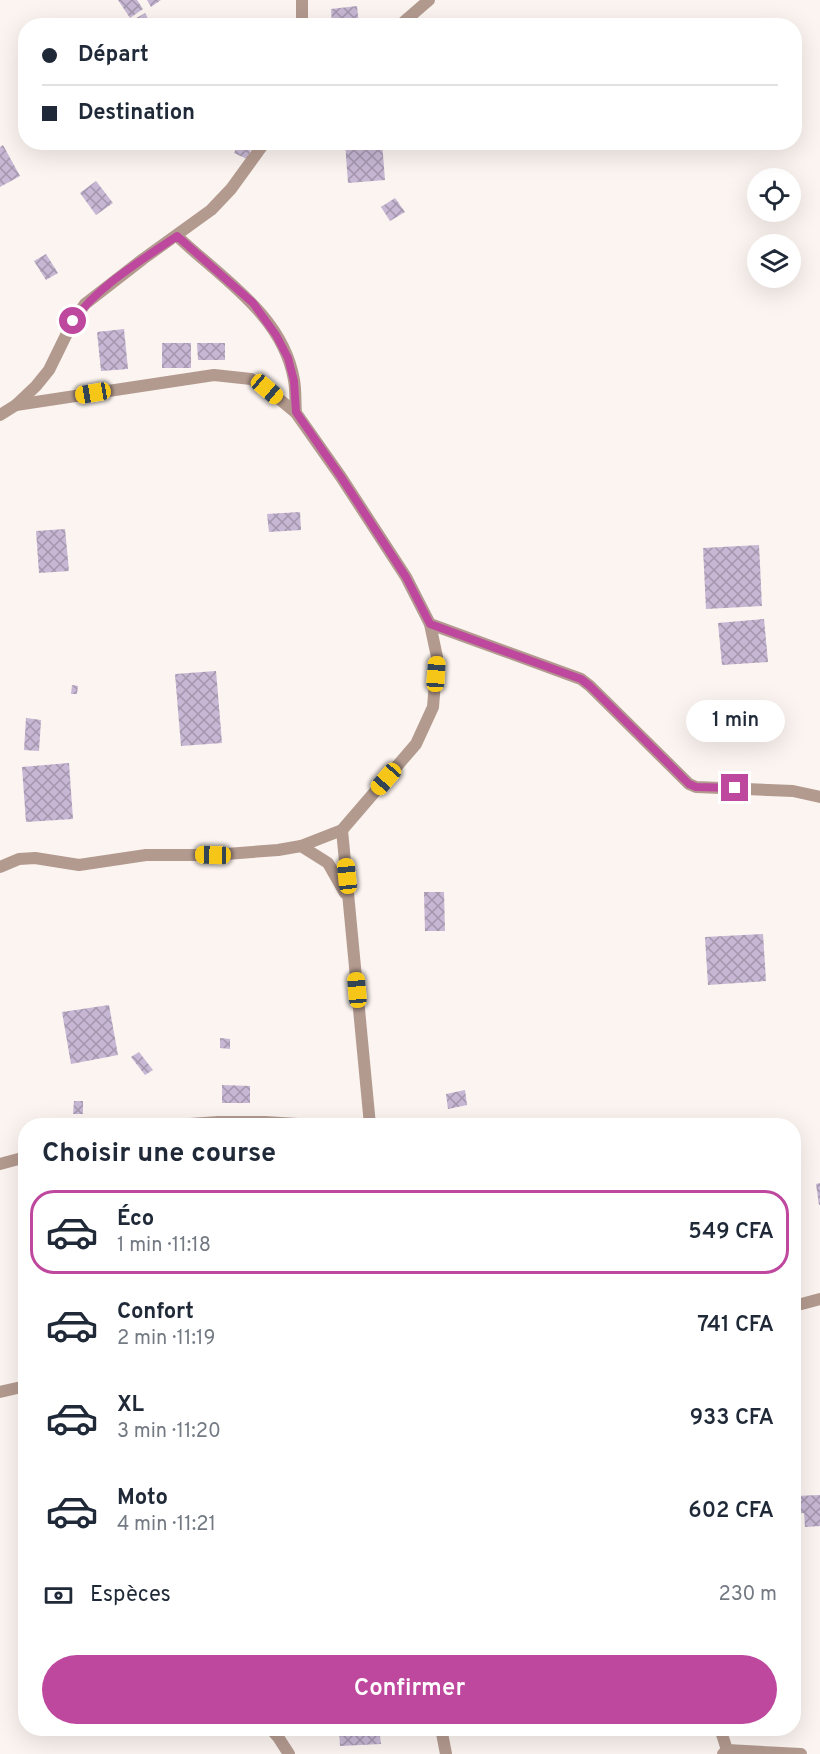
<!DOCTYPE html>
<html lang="fr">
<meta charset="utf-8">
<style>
:root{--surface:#fff;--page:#f6f6f7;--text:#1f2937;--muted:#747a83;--line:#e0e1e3;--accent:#bf489f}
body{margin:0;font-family:Overpass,sans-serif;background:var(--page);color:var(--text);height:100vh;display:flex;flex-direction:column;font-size:22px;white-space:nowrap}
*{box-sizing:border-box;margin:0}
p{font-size:20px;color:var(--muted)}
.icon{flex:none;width:33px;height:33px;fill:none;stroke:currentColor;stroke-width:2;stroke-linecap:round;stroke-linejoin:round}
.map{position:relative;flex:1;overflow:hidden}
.details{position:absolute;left:18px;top:1118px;width:783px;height:618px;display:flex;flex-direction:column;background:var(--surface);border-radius:24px;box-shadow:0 6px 24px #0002}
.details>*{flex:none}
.guide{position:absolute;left:18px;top:18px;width:784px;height:132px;border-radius:24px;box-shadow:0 6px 24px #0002;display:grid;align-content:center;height:132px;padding:0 24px;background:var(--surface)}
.controls{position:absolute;left:747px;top:168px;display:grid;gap:12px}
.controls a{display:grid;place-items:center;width:54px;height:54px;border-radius:50%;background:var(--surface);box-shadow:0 6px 24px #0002;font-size:30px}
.end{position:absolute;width:27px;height:27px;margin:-14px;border:8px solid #bf489f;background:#fff;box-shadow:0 0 0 3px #fff}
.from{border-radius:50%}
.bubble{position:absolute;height:42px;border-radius:21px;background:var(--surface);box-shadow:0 6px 24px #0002;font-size:20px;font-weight:600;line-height:42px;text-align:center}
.car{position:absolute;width:18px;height:36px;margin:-18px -9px;border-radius:8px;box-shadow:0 0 4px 2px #0007;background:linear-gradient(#f5c518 24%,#345 0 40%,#f5c518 0 76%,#345 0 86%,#f5c518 0)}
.guide b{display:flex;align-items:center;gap:21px;height:57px;font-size:22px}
.guide b+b{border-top:2px solid var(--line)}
.guide i{width:15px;height:15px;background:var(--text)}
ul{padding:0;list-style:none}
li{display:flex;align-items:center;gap:18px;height:84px;margin:0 12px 9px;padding:0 12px;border:3px solid transparent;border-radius:24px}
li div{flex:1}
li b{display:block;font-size:22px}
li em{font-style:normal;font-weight:600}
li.current{border-color:var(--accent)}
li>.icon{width:54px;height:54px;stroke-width:1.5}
h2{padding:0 24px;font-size:27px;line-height:72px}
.pay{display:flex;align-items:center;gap:15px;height:66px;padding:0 24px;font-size:22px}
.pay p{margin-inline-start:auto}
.cta{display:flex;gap:12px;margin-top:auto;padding:12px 24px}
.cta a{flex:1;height:69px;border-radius:36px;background:var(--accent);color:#fff;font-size:24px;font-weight:600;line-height:69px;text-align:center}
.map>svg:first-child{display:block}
.building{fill:url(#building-cross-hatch)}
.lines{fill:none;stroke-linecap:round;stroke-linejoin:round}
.minor{stroke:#b39a8f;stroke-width:12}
.route{stroke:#bf489f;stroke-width:8}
</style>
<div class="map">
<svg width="820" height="1754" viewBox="0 0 820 1754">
<defs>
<pattern id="building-cross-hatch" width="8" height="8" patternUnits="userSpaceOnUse" patternTransform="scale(1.5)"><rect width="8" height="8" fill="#c7b7d4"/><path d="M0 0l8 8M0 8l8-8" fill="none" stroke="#a396ad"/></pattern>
</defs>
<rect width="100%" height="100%" fill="#fbf4f0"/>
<g class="building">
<polygon points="118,0 137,0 143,9 130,18"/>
<polygon points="147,0 161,0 151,7"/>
<polygon points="357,6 359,26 332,26 331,9"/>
<polygon points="145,13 152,26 130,26 128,23"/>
<polygon points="549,21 550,26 531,26 531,23"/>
<polygon points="239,142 254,142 247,159 234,153"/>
<polygon points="345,142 382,142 385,180 348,183"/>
<polygon points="3,145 20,176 0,187 0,147"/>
<polygon points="96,181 113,203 96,215 80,193"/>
<polygon points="395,198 405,212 390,221 381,207"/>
<polygon points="46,254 58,273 46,280 34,261"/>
<polygon points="124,329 128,369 101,371 97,332"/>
<rect x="162" y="343" width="29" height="25"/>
<polygon points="197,343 225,343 225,360 198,360"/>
<polygon points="300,512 301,530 269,532 267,514"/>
<polygon points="65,529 69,571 39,573 36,531"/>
<polygon points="759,545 762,606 706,609 703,548"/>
<polygon points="764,619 768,662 722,665 718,623"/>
<polygon points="216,671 222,743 181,746 175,674"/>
<polygon points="72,685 78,686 77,694 71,694"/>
<polygon points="26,718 41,720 39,751 24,750"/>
<polygon points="69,763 73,819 26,822 22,767"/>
<polygon points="424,892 444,892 445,931 425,931"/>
<polygon points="763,934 766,981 708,985 705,937"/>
<polygon points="109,1005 118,1055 71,1064 62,1012"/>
<polygon points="220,1038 230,1039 230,1049 220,1048"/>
<polygon points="139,1052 153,1070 145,1075 131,1057"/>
<polygon points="222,1085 250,1086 250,1103 222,1103"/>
<polygon points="465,1090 467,1105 448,1109 446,1094"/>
<polygon points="74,1101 83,1101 83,1114 73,1114"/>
<polygon points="820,1183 820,1205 819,1205 816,1184"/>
<polygon points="820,1495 820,1526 805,1527 804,1513 794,1514 794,1496"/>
<polygon points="339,1728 379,1728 381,1744 340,1746"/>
</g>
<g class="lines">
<g class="minor">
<polyline points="302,0 302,26"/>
<polyline points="399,26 429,0"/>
<path d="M 177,236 C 221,278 283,315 294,380 C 296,391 295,402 296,413"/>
<polyline points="0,415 16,405 36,386 49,370 73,321 85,304 143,259 211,210 231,189 265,142"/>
<polyline points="430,624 581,679 590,686 689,784 696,787 793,791 820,797"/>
<polyline points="342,830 370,1125"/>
<polyline points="301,846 328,863 345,893"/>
<polyline points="0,867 19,859 35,858 79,865 146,855 213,855 278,850 301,846 342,830 416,744 433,707 437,657 430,624 406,577 341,477 296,413 267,389 251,379 214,375 16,405"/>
<polyline points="176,1125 218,1122 265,1122 314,1125"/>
<polyline points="0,1164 26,1157"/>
<polyline points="794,1306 820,1299"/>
<polyline points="0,1392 26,1386"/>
<polyline points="270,1728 278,1737 289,1754"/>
<polyline points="441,1728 446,1754"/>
<polyline points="720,1728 727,1750"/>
<polyline points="723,1754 727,1750 801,1754"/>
</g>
</g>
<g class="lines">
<path class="route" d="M 73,321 C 98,286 142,260 177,236 L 253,303 L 276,335 L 288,358 L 294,381 L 296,412 L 341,477 L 406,577 L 430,624 L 581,679 L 590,686 L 689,784 L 696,787 L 735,788"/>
</g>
</svg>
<div class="controls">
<a><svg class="icon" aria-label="locate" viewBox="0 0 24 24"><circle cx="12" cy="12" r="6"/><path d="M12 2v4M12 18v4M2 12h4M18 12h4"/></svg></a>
<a><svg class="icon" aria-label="layers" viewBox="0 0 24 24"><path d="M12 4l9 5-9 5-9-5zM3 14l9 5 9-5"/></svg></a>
</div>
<i class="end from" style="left:73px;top:321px"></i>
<i class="end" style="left:735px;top:788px"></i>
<div class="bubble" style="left:686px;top:700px;width:99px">1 min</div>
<i class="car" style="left:267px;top:389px;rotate:130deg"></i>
<i class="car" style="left:93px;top:393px;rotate:260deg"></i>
<i class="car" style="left:436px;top:674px;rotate:4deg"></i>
<i class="car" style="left:386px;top:779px;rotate:221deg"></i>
<i class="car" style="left:213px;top:855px;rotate:271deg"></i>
<i class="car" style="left:347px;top:876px;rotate:354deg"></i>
<i class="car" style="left:357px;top:990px;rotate:355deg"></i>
<div class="guide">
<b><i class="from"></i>Départ</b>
<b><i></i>Destination</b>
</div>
<section class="details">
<h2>Choisir une course</h2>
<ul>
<li class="current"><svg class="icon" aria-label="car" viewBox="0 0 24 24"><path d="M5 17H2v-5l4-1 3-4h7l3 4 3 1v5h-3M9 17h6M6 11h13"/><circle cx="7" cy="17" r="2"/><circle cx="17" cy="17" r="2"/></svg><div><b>Éco</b><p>1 min · 11:18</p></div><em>549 CFA</em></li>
<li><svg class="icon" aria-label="car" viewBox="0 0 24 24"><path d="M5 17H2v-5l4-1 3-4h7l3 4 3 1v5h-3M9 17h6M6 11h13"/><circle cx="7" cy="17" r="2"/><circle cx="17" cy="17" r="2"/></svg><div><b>Confort</b><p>2 min · 11:19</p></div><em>741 CFA</em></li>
<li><svg class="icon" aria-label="car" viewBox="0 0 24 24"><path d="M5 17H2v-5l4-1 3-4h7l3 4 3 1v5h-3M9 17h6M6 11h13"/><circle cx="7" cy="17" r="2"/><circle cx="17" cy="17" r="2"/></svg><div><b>XL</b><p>3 min · 11:20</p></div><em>933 CFA</em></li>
<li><svg class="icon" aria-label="car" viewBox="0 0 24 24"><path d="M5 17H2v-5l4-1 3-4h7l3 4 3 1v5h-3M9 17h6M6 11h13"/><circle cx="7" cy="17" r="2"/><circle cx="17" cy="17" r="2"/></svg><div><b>Moto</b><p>4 min · 11:21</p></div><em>602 CFA</em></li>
</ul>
<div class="pay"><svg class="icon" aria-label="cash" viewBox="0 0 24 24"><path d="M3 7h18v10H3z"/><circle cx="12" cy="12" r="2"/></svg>Espèces<p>230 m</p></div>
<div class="cta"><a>Confirmer</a></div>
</section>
</div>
